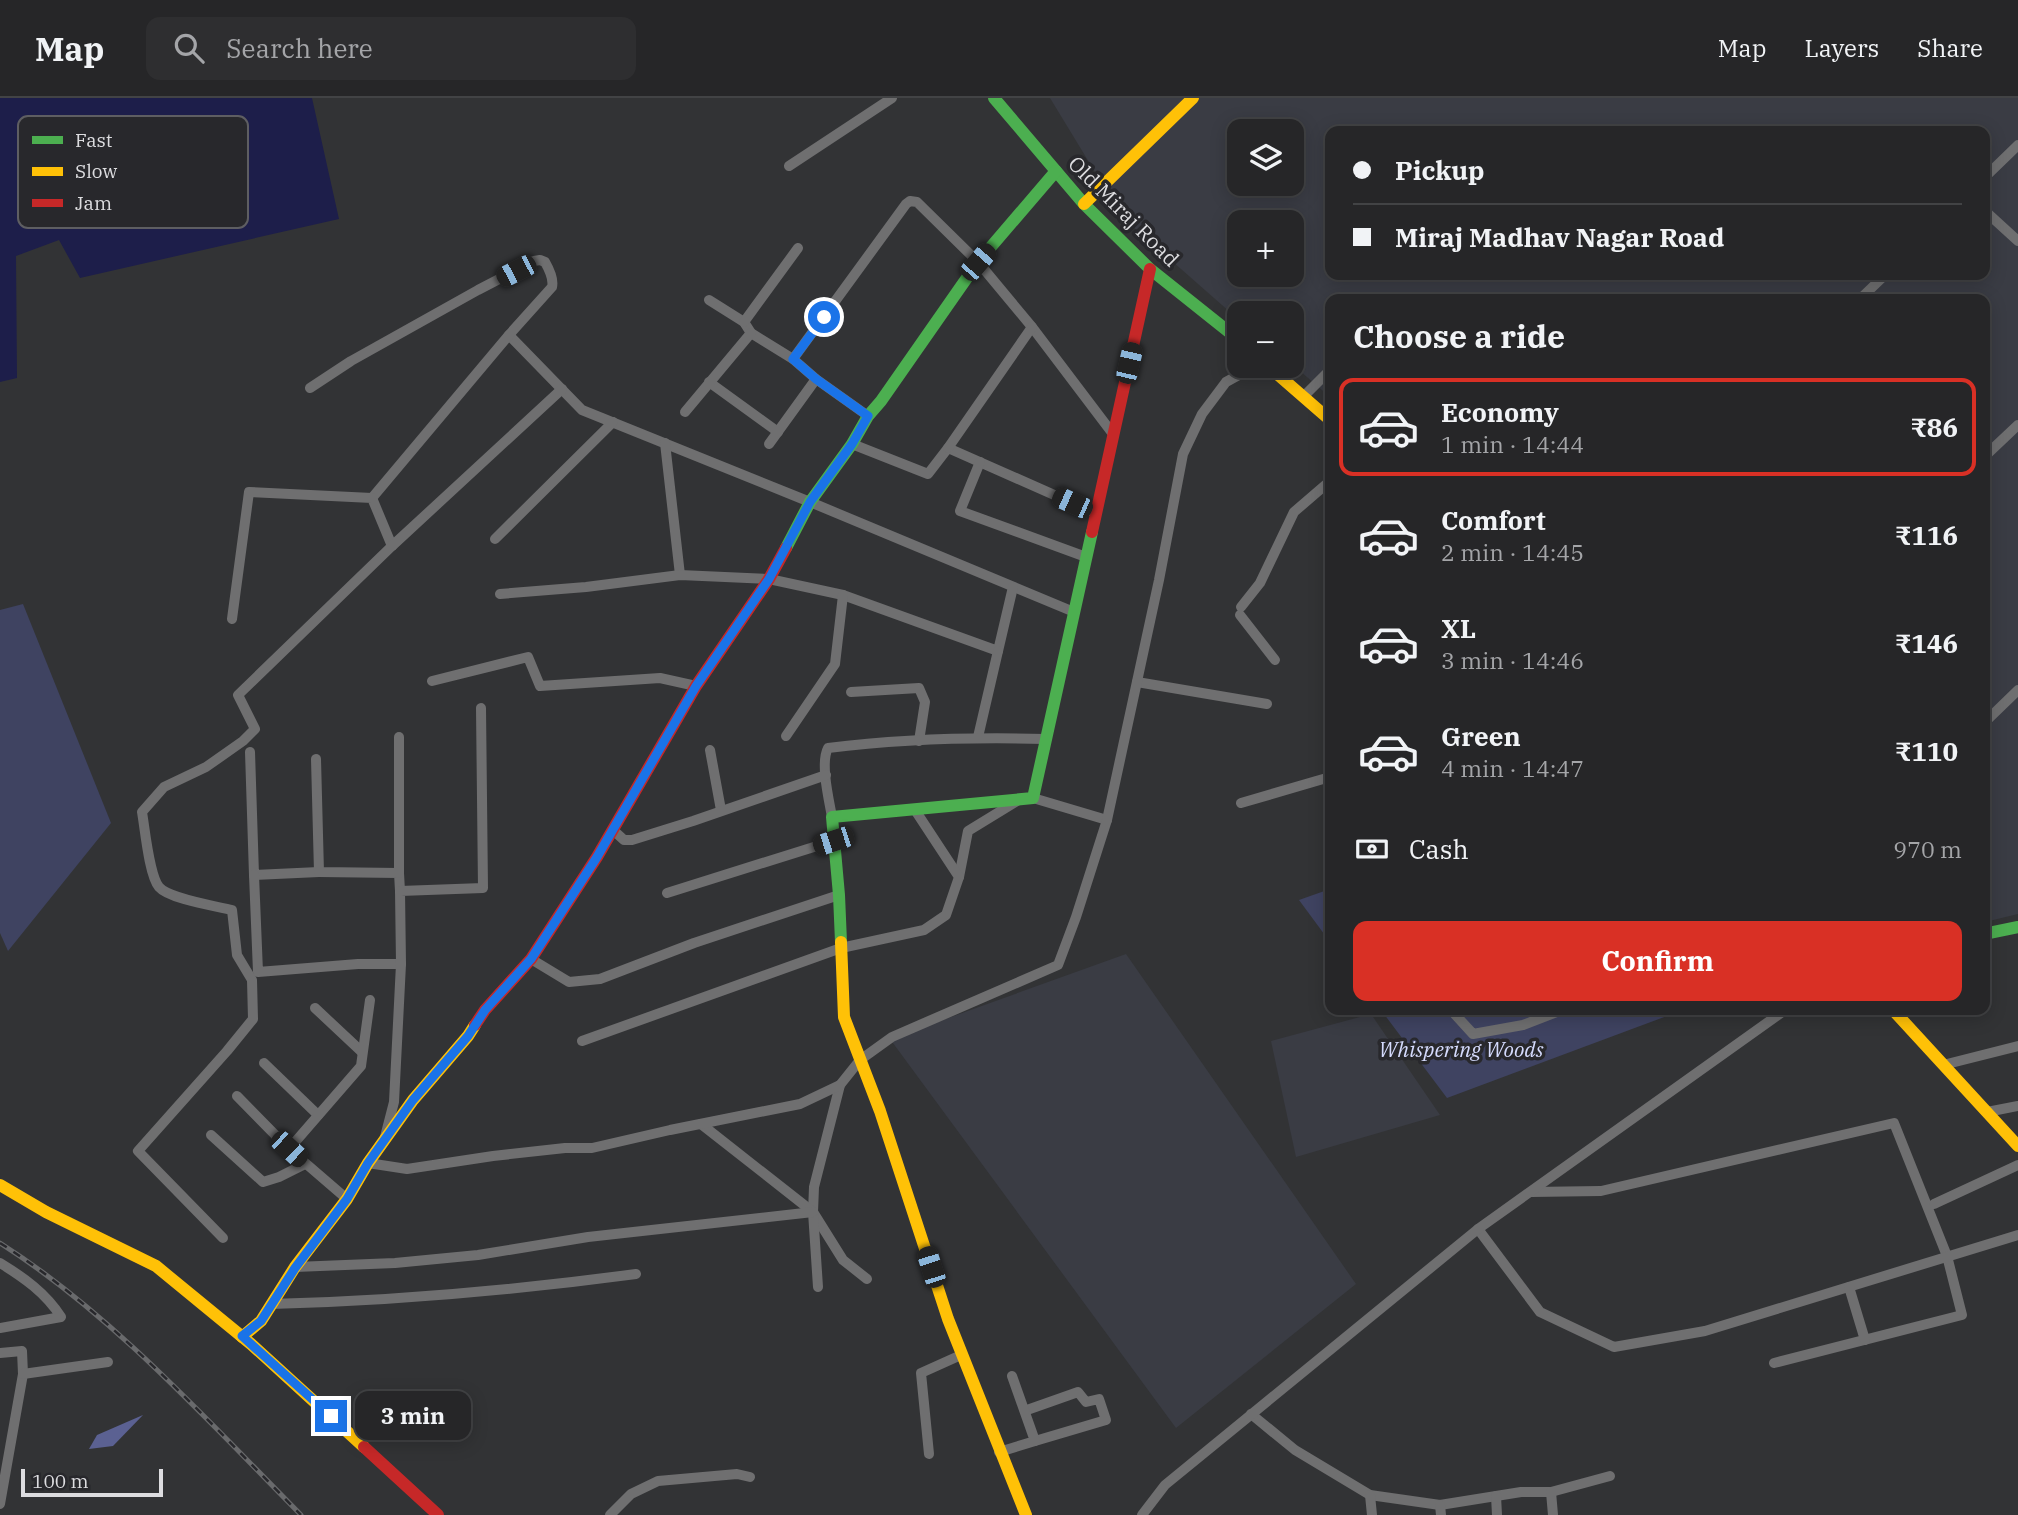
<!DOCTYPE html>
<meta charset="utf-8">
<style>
:root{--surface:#262628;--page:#2e2e30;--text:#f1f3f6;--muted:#a4a5a8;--line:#424345;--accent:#d93025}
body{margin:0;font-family:"IBM Plex Serif",serif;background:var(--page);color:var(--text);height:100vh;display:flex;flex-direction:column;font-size:26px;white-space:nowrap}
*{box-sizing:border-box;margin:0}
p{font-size:23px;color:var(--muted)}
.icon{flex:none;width:38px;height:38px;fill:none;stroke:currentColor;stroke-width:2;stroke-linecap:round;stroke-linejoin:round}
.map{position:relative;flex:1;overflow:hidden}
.side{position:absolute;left:1325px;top:196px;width:665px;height:721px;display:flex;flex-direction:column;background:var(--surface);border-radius:14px;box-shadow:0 4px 18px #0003,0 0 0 2px var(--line)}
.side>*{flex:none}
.hud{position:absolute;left:1325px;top:28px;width:665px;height:154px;border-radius:14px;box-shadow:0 4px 18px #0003,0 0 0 2px var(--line);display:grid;align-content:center;height:154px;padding:0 28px;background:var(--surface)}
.fabs{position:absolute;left:1227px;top:21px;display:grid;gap:14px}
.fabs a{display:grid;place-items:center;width:77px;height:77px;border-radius:14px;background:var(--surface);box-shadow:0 4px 18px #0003,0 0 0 2px var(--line);font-size:35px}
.scale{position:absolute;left:21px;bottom:18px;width:142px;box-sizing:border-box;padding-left:7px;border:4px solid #dddde0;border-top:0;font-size:19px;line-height:24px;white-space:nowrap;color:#dddde0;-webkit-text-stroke:5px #28282c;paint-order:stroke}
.end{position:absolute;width:32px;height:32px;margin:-16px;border:9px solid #1a73e8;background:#fff;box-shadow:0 0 0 4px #fff}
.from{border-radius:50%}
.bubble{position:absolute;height:49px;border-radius:14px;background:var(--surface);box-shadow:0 4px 18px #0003,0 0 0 2px var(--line);font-size:23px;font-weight:800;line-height:49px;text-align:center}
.car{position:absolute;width:21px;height:42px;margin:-21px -10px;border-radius:9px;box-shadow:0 0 5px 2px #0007;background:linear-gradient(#222 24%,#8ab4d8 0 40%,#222 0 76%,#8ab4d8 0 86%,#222 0)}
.hud b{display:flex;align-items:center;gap:24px;height:66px;font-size:26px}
.hud b+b{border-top:2px solid var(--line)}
.hud i{width:18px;height:18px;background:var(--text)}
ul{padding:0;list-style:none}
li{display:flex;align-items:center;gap:21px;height:98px;margin:0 14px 10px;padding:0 14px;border:4px solid transparent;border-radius:14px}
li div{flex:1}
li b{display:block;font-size:26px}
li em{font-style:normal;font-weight:800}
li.current{border-color:var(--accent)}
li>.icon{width:63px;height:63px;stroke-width:1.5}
h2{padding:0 28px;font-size:32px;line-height:84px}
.pay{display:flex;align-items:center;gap:18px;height:77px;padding:0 28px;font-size:26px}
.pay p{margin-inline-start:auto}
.cta{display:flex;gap:14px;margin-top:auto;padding:14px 28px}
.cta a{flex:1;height:80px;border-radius:14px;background:var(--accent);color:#fff;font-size:28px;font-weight:800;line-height:80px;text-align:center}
header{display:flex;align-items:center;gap:42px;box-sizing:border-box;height:98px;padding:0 35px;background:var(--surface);border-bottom:2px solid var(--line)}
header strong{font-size:33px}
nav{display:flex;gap:38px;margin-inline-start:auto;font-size:24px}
.search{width:490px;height:63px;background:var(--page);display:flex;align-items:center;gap:18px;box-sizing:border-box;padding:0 24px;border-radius:14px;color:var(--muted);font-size:26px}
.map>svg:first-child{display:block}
.built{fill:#3a3c44;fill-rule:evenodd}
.green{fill:#3f4361}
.forest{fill:#5b6192}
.water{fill:#1d1e4a}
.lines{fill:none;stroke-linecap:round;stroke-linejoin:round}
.street{stroke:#6f6f70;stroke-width:10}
.fast{stroke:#4caf50;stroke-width:12}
.slow{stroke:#ffc107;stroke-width:12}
.jam{stroke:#c62828;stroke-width:12}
.rail-casing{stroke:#696a6c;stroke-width:5}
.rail{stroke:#28282c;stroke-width:2.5;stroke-dasharray:8;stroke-linecap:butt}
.route{stroke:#1a73e8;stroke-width:9}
.labels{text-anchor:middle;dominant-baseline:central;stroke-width:7;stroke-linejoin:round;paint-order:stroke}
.street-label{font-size:21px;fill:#dddde0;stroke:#28282c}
.park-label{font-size:21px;font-style:italic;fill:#d5dbfd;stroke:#28282c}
.key{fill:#28282c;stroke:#5e5e62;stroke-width:2}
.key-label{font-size:19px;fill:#dddde0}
</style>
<header>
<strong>Map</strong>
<div class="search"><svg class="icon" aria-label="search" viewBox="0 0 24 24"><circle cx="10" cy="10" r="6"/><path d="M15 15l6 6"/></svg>Search here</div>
<nav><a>Map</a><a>Layers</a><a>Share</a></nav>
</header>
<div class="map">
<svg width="2018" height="1417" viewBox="0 0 2018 1417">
<rect width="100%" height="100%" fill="#323335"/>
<g class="built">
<path d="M 1050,0 L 2018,0 L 2018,816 L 1985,824 L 1984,201 L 1330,201 L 1330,299 L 1292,266 L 1292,215 L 1239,215 L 1239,222 L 1123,120 ZM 1239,33 L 1292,33 L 1292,86 L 1239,86 ZM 1330,33 L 1984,33 L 1984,177 L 1330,177 ZM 1239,124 L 1292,124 L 1292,177 L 1239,177 Z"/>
<polygon points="1126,856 1356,1186 1176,1330 890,941"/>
<polygon points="1371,916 1440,1017 1296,1059 1271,943"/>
</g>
<g class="green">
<polygon points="23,506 111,725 8,853 0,835 0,512"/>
<polygon points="1330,791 1330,844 1299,802"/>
<polygon points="1381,912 1683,912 1447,1000"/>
</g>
<polygon class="forest" points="143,1317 113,1348 89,1351 97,1337"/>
<polygon class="water" points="0,0 312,0 339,121 80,180 59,142 16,158 17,280 0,284"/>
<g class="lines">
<g class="street">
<polyline points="789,68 892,0"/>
<polyline points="1984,80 2018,47"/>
<polyline points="1984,112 2018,143"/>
<polyline points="1860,201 1885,177"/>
<polyline points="709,202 744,224 751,235 793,261 816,281 868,318"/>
<polyline points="744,224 798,150"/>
<polyline points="509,237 582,312 810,404 1074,514"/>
<polyline points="793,261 906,106 910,103 917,104 978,164 1032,229 1113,336"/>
<polyline points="709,284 778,334"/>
<path d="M 310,290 L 351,263 L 478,192 L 534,163 L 540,162 L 545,164 C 549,171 554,181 552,189 L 509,237 L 372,400"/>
<polyline points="1303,299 1330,272"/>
<polyline points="685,314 751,235"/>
<polyline points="665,345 680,477"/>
<polyline points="769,346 816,281"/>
<polyline points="852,346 928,376 948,350 1095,415"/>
<polyline points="948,350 1032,229"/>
<polyline points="1984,359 2018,327"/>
<polyline points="980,364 960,413 1086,459"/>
<polyline points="495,441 613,324"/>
<polyline points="500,496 586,489 680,477 769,481 843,497 998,553 1013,489"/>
<polyline points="1241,509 1260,485 1294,414 1330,383"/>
<polyline points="1240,517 1275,562"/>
<polyline points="232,521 249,394 372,400 392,448"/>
<polyline points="432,583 528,559 540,588 660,580 696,588"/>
<polyline points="1137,584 1267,606"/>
<polyline points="851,594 919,590 925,604 919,643"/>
<polyline points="1984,625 2018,592"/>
<polyline points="786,638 835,566 843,497"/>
<polyline points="978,639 998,553"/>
<polyline points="710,652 721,712"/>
<polyline points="250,654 254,777 319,774"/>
<polyline points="316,661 319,774 399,775 400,793"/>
<polyline points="1033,700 1107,722"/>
<polyline points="1241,705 1330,679"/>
<path d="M 832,719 C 829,702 820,665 828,650 C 900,641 973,639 1046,641"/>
<polyline points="613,732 624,742 632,742 693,723 826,677"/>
<polyline points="399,775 399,639"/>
<polyline points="254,777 258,874 358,866 401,866"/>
<polyline points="959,779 968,733 1017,703"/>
<polyline points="667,795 833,743"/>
<polyline points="531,861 569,884 600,881 694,845 839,797"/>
<polyline points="315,910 362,954"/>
<polyline points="1451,912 1473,936 1523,927 1562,912"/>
<polyline points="582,943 841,850 924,832 946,817 959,779 915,712"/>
<polyline points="264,965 318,1017"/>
<polyline points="1943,967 2018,948"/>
<polyline points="840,987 814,1089 813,1114 843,1162 867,1181"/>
<polyline points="237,998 289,1051 347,1101"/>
<polyline points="1987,1014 2018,1008"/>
<polyline points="701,1026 813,1114 818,1189"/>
<polyline points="211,1037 263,1084 279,1079 305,1066"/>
<polyline points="385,1039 394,1004 401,866 400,793 483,790 481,610"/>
<polyline points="289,1051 361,968 370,902"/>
<polyline points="368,1065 407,1071 493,1058 565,1050 592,1050 670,1032 800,1006 840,987 860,962 892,939 1058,867 1076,819 1107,722 1159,482 1183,356 1202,316 1226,284 1255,268"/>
<polyline points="1531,1094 1601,1093 1894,1025 1947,1158 1962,1217 1774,1265"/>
<polyline points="1934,1106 2018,1067"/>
<polyline points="1478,1131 1540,1214 1614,1249 1705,1233 2018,1137"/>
<path d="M 223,1140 L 138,1053 L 227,953 L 253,921 L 252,882 L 237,857 L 232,812 C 216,808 169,801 159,789 C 149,777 145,731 142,714 L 164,689 L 206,669 L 243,643 L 255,631 L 238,597 L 392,448 L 562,291"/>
<path d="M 0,1165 C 23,1179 46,1195 61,1219 L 0,1230"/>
<polyline points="295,1169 395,1165 478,1157 588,1139 813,1114"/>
<polyline points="1849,1189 1865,1242"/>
<path d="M 271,1206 C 393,1203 516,1192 636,1176"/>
<polyline points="0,1255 22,1253 23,1276 0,1406"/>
<polyline points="23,1276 108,1264"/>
<polyline points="1027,1312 1078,1294 1086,1304 1099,1301 1106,1322 1035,1343"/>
<polyline points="1251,1316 1295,1352 1370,1397 1440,1407 1521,1394 1551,1394 1553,1417"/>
<polyline points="999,1354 1035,1343 1012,1278"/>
<polyline points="929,1356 921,1275 961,1257"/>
<polyline points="1551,1394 1610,1378"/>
<polyline points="1370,1397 1372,1417"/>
<polyline points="1496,1398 1497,1417"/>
<polyline points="1440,1407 1441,1417"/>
<polyline points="610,1417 631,1396 658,1383 737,1376 750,1379"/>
<polyline points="1142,1417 1165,1387 1478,1131 1785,912"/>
</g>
<g class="fast">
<polyline points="994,0 1084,106 1150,171 1239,242"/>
<polyline points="786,450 810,404 852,346 868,318 881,303 978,164 1056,73"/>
<polyline points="1984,836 2018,829"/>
<polyline points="841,844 839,797 832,719 1033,700 1092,434"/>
</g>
<g class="slow">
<polyline points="1084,106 1193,0"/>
<polyline points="1268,268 1330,322"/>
<polyline points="841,844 844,919 880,1013 948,1221 1026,1417"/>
<polyline points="1893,912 2018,1048"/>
<polyline points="0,1087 46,1114 156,1168 251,1246 364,1349"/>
<polyline points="242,1239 261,1223 295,1169 347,1101 368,1065 413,1002 468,938 475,927"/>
</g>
<g class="jam">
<polyline points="1092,434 1150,171"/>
<polyline points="475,927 485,912 531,861 597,759 696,588 769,481 786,450"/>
<polyline points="364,1349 438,1417"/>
</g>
<defs>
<path id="rail" d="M 0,1145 C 112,1216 208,1323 301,1417"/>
</defs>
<use href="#rail" class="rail-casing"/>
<use href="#rail" class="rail"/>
</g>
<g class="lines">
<polyline class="route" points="331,1318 242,1238 261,1223 295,1170 347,1101 368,1065 413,1002 468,938 485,912 531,861 597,759 696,588 769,481 810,404 852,346 868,318 816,281 793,261 824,219"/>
</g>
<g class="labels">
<g class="street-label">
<text transform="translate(1124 113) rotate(45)">Old Miraj Road</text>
</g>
<g class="park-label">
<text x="1461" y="951">Whispering Woods</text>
</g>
</g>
<rect x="18" y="18" width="230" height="112" rx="10" class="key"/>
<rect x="32" y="38" width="31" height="8" fill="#4caf50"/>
<rect x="32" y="69" width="31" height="9" fill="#ffc107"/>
<rect x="32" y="101" width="31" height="8" fill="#c62828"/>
<g class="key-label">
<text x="75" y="49">Fast</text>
<text x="75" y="80">Slow</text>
<text x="75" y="112">Jam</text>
</g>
</svg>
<div class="fabs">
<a><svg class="icon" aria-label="layers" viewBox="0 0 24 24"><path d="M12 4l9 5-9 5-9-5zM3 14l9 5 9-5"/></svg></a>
<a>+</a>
<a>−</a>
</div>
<div class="scale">100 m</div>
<i class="end from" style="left:824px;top:219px"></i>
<i class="end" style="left:331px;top:1318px"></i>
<div class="bubble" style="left:355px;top:1293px;width:116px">3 min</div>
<i class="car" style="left:978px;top:164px;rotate:41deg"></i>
<i class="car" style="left:516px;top:173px;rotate:243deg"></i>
<i class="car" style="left:1129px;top:265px;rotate:13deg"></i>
<i class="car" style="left:1072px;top:405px;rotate:294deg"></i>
<i class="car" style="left:833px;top:743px;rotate:252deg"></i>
<i class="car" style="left:289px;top:1051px;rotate:133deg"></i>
<i class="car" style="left:931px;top:1169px;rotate:342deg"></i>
<div class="hud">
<b><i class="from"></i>Pickup</b>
<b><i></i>Miraj Madhav Nagar Road</b>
</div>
<section class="side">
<h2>Choose a ride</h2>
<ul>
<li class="current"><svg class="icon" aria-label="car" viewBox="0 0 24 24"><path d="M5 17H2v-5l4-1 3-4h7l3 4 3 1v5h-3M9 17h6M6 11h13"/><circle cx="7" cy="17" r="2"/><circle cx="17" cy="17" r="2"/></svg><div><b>Economy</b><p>1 min · 14:44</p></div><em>₹86</em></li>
<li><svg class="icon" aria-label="car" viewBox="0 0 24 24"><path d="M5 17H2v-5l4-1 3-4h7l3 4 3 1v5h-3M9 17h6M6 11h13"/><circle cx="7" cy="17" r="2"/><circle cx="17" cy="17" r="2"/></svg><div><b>Comfort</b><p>2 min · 14:45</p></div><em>₹116</em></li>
<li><svg class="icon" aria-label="car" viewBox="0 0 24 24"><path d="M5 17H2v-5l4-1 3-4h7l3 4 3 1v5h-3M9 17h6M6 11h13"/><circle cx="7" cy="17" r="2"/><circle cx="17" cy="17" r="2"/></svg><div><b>XL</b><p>3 min · 14:46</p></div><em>₹146</em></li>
<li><svg class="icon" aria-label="car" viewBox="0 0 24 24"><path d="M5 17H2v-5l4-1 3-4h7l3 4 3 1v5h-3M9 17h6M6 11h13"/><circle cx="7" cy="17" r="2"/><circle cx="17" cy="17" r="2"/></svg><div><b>Green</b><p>4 min · 14:47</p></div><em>₹110</em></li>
</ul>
<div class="pay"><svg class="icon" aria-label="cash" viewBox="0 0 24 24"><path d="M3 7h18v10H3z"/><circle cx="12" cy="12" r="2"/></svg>Cash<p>970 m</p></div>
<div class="cta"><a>Confirm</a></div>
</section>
</div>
